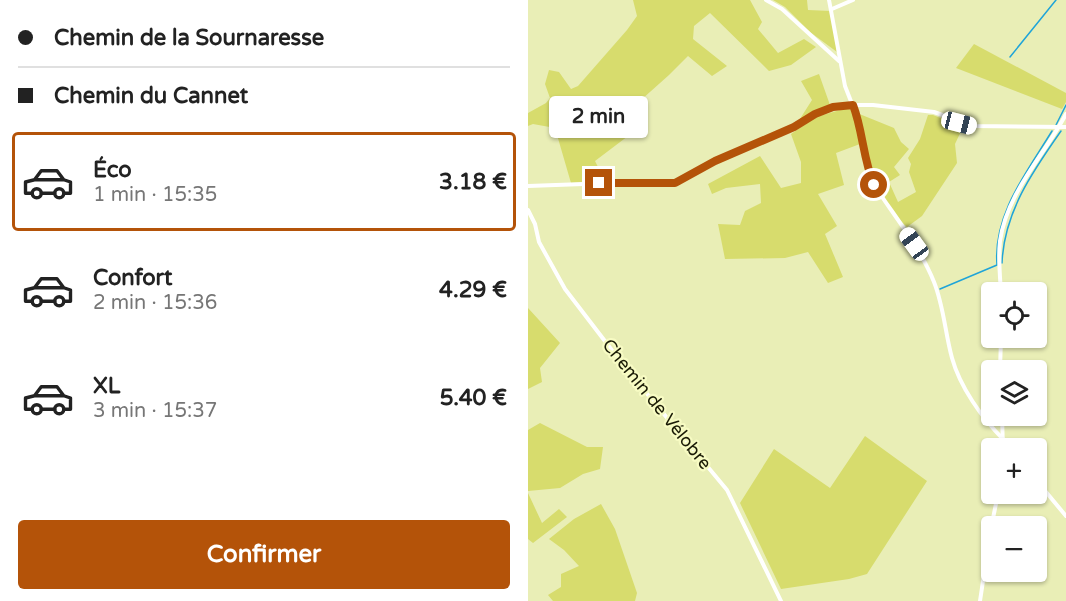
<!DOCTYPE html>
<html lang="fr">
<meta charset="utf-8">
<style>
:root{--surface:#fff;--page:#f6f6f6;--text:#222;--muted:#767676;--line:#e0e0e0;--accent:#b45309}
body{margin:0;font-family:"Varela Round",sans-serif;background:var(--page);color:var(--text);height:100vh;display:flex;flex-direction:column;font-size:22px;white-space:nowrap}
*{box-sizing:border-box;margin:0}
p{font-size:20px;color:var(--muted)}
.icon{flex:none;width:33px;height:33px;fill:none;stroke:currentColor;stroke-width:2;stroke-linecap:round;stroke-linejoin:round}
.map{position:relative;flex:1;overflow:hidden}
.sheet{display:flex;flex-direction:column;background:var(--surface);width:528px}
.sheet>*{flex:none}
.banner{display:grid;align-content:center;height:132px;padding:0 18px;background:var(--surface)}
.fabs{position:absolute;left:453px;top:282px;display:grid;gap:12px}
.fabs a{display:grid;place-items:center;width:66px;height:66px;border-radius:6px;background:var(--surface);box-shadow:0 2px 4px #0004;font-size:30px}
.end{position:absolute;width:27px;height:27px;margin:-14px;border:8px solid #b45309;background:#fff;box-shadow:0 0 0 3px #fff}
.from{border-radius:50%}
.bubble{position:absolute;height:42px;border-radius:6px;background:var(--surface);box-shadow:0 2px 4px #0004;font-size:20px;font-weight:700;line-height:42px;text-align:center}
.car{position:absolute;width:18px;height:36px;margin:-18px -9px;border-radius:8px;box-shadow:0 0 4px 2px #0007;background:linear-gradient(#fff 24%,#345 0 40%,#fff 0 76%,#345 0 86%,#fff 0)}
.banner b{display:flex;align-items:center;gap:21px;height:57px;font-size:22px}
.banner b+b{border-top:2px solid var(--line)}
.banner i{width:15px;height:15px;background:var(--text)}
ul{padding:0;list-style:none}
li{display:flex;align-items:center;gap:18px;height:99px;margin:0 12px 9px;padding:0 6px;border:3px solid transparent;border-radius:6px}
li div{flex:1}
li b{display:block;font-size:22px}
li em{font-style:normal;font-weight:700}
li.selected{border-color:var(--accent)}
li>.icon{width:54px;height:54px;stroke-width:1.5}
.cta{display:flex;gap:12px;margin-top:auto;padding:12px 18px}
.cta a{flex:1;height:69px;border-radius:6px;background:var(--accent);color:#fff;font-size:24px;font-weight:700;line-height:69px;text-align:center}
main{display:flex;flex:1;min-height:0}
.map>svg:first-child{display:block}
.green{fill:#d7dc6d}
.lines{fill:none;stroke-linecap:round;stroke-linejoin:round}
.stream{stroke:#1fa4d8;stroke-width:1.5}
.street{stroke:#fff;stroke-width:4}
.route{stroke:#b45309;stroke-width:8}
.labels{text-anchor:middle;dominant-baseline:central;stroke-width:4.5;stroke-linejoin:round;paint-order:stroke}
.street-label{font-size:18px;fill:#1a1b06;stroke:#f7fbc3}
</style>
<main>
<section class="sheet">
<div class="banner">
<b><i class="from"></i>Chemin de la Sournaresse</b>
<b><i></i>Chemin du Cannet</b>
</div>
<ul>
<li class="selected"><svg class="icon" aria-label="car" viewBox="0 0 24 24"><path d="M5 17H2v-5l4-1 3-4h7l3 4 3 1v5h-3M9 17h6M6 11h13"/><circle cx="7" cy="17" r="2"/><circle cx="17" cy="17" r="2"/></svg><div><b>Éco</b><p>1 min · 15:35</p></div><em>3.18 €</em></li>
<li><svg class="icon" aria-label="car" viewBox="0 0 24 24"><path d="M5 17H2v-5l4-1 3-4h7l3 4 3 1v5h-3M9 17h6M6 11h13"/><circle cx="7" cy="17" r="2"/><circle cx="17" cy="17" r="2"/></svg><div><b>Confort</b><p>2 min · 15:36</p></div><em>4.29 €</em></li>
<li><svg class="icon" aria-label="car" viewBox="0 0 24 24"><path d="M5 17H2v-5l4-1 3-4h7l3 4 3 1v5h-3M9 17h6M6 11h13"/><circle cx="7" cy="17" r="2"/><circle cx="17" cy="17" r="2"/></svg><div><b>XL</b><p>3 min · 15:37</p></div><em>5.40 €</em></li>
</ul>
<div class="cta"><a>Confirmer</a></div>
</section>
<div class="map">
<svg width="538" height="601" viewBox="0 0 538 601">
<rect width="100%" height="100%" fill="#e9eeb6"/>
<g class="green">
<polygon points="105,0 222,0 234,22 230,29 250,53 276,39 288,47 263,65 241,71 182,13 166,26 165,39 199,66 184,76 160,56 141,75 113,100 110,107 98,121 104,133 67,161 77,181 43,183 27,128 5,124 0,126 0,113 18,103 22,98 17,84 21,70 31,72 43,89 50,86 99,30 109,16"/>
<polygon points="245,0 279,0 280,10 303,11 309,52 282,32 257,7"/>
<polygon points="446,44 538,93 538,102 534,109 428,68"/>
<polygon points="291,74 302,105 270,122 284,100 273,81"/>
<polygon points="319,108 326,112 332,133 332,144 308,153 316,185 290,194 309,226 297,234 315,277 300,283 280,252 257,258 197,259 190,224 212,225 217,211 233,203 232,184 198,188 184,194 180,184 232,156 253,188 273,183 273,162 263,134 288,117"/>
<path d="M 329,113 L 366,128 L 373,142 L 381,149 L 366,167 L 372,175 L 361,182 L 370,202 L 388,192 L 381,172 L 383,164 L 380,158 L 392,139 L 400,115 L 405,115 L 435,127 L 427,144 L 429,163 L 394,216 L 379,227 C 371,220 367,213 361,205 C 340,173 337,149 329,113 Z"/>
<polygon points="0,308 32,343 12,368 14,382 0,389"/>
<polygon points="12,423 59,447 75,447 72,469 55,474 32,488 0,491 0,430"/>
<polygon points="337,436 399,481 339,574 321,579 253,589 212,503 246,449 302,488"/>
<polygon points="0,493 14,523 31,509 39,517 5,543 0,539"/>
<polygon points="73,504 87,529 109,593 107,601 25,601 20,595 33,587 33,574 51,566 36,550 21,539 46,519"/>
</g>
<g class="lines">
<g class="stream">
<polyline points="482,57 528,0"/>
<polyline points="528,125 538,105"/>
<path d="M 474,263 C 476,212 505,171 533,131"/>
<path d="M 412,289 L 469,265 C 465,214 499,172 524,131"/>
</g>
<g class="street">
<polyline points="238,0 254,9 311,61"/>
<path d="M 301,0 L 317,86 L 331,122 L 336,152 L 346,185 C 367,217 392,247 406,282 C 416,307 417,333 424,358 C 432,387 454,418 475,439"/>
<polyline points="304,9 325,0"/>
<polyline points="0,186 111,182 147,183 187,161 266,127 287,114 305,107 325,105 345,105 406,112 445,126 538,127"/>
<polyline points="0,210 7,224 11,242 37,289 96,366 199,490 253,601"/>
<path d="M 473,292 C 472,276 470,258 472,241 C 479,192 516,156 538,114"/>
<polyline points="472,370 473,338"/>
<polyline points="474,416 475,448"/>
<polyline points="508,480 538,516"/>
<polyline points="452,601 463,528 470,494"/>
</g>
</g>
<g class="lines">
<path class="route" d="M 71,183 L 147,183 L 187,161 L 266,127 L 287,114 L 305,107 L 325,105 C 335,131 335,159 346,185"/>
</g>
<g class="labels">
<g class="street-label">
<text transform="translate(129 404) rotate(51)">Chemin de Vélobre</text>
</g>
</g>
</svg>
<div class="fabs">
<a><svg class="icon" aria-label="locate" viewBox="0 0 24 24"><circle cx="12" cy="12" r="6"/><path d="M12 2v4M12 18v4M2 12h4M18 12h4"/></svg></a>
<a><svg class="icon" aria-label="layers" viewBox="0 0 24 24"><path d="M12 4l9 5-9 5-9-5zM3 14l9 5 9-5"/></svg></a>
<a>+</a>
<a>−</a>
</div>
<i class="end from" style="left:346px;top:185px"></i>
<i class="end" style="left:71px;top:183px"></i>
<div class="bubble" style="left:21px;top:96px;width:99px">2 min</div>
<i class="car" style="left:431px;top:123px;rotate:104deg"></i>
<i class="car" style="left:386px;top:244px;rotate:324deg"></i>
</div>
</main>
